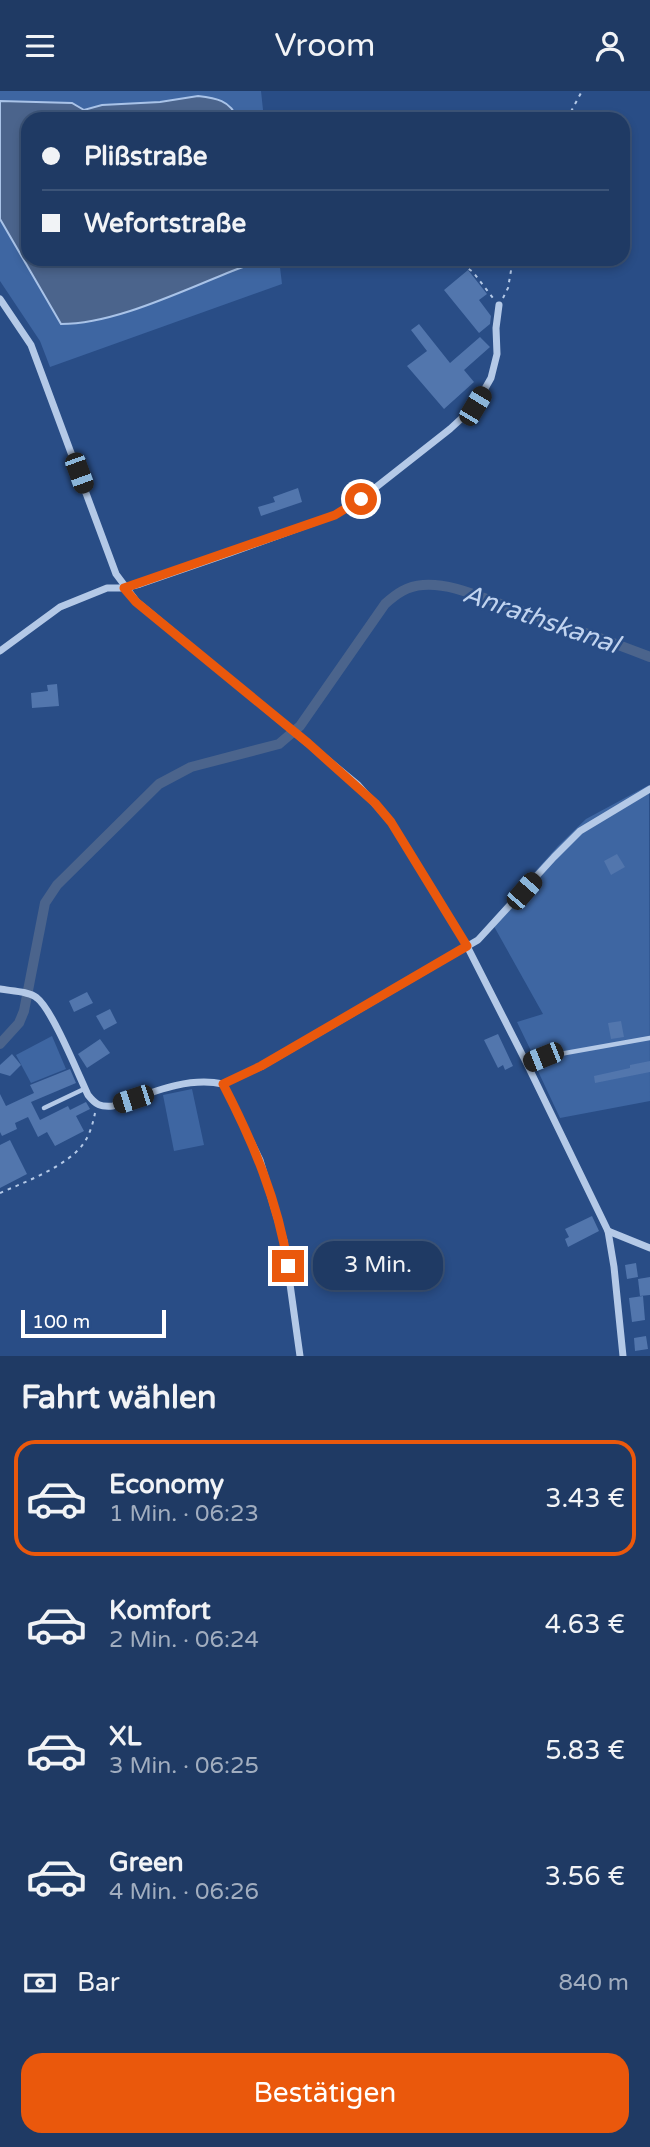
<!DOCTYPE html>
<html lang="de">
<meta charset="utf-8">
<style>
:root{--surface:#1f3a64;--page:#2c456d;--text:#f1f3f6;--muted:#a1adbf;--line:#3c5478;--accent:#ea580c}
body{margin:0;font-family:"Varela Round",sans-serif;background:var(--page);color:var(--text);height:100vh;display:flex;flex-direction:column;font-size:26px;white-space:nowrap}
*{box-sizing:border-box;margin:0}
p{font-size:23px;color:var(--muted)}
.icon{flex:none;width:38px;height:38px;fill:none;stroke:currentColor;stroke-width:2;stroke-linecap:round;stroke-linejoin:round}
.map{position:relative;height:1265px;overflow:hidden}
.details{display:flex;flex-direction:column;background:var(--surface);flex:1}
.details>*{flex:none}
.hud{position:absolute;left:21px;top:21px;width:609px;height:154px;border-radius:21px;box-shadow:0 4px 10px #0003,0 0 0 2px var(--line);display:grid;align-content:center;height:154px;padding:0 21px;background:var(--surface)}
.scale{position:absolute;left:21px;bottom:18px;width:145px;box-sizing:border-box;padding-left:7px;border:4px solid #fff;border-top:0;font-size:19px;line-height:24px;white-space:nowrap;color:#fff;-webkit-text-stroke:5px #294d86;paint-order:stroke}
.end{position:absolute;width:32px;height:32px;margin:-16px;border:9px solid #ea580c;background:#fff;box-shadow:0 0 0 4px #fff}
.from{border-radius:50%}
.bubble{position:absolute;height:49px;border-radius:21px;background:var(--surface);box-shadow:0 4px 10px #0003,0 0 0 2px var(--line);font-size:23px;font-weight:600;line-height:49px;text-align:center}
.car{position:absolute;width:21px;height:42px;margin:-21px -10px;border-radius:9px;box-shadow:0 0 5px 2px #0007;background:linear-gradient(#222 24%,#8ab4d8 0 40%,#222 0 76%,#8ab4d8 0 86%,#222 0)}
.hud b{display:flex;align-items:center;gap:24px;height:66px;font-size:26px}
.hud b+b{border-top:2px solid var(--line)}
.hud i{width:18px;height:18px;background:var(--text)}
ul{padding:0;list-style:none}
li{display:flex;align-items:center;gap:21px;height:116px;margin:0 14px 10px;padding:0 7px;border:4px solid transparent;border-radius:21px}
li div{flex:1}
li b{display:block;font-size:26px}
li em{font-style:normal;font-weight:600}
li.on{border-color:var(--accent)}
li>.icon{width:63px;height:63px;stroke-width:1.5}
h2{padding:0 21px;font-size:32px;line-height:84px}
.pay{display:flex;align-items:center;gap:18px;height:77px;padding:0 21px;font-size:26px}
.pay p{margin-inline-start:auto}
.button{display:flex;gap:14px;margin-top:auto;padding:14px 21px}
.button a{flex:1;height:80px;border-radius:21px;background:var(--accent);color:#fff;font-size:28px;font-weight:600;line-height:80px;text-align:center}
header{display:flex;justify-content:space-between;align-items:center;height:91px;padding:0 21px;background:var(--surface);font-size:32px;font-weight:600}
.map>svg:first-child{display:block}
.green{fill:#3e66a2}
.water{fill:#4b648c;stroke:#a9c3e8;stroke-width:2}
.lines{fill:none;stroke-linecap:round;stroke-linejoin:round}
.canal{stroke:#4b648c;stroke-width:10}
.building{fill:#5276ad}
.path{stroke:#b4c9e7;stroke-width:2;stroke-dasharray:3.5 5;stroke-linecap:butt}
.service{stroke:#b4c9e7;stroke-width:4.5}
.minor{stroke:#b4c9e7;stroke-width:7}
.route{stroke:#ea580c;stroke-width:9}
.labels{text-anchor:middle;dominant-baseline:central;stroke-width:5;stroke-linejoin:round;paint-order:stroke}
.water-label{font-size:26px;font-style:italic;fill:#c0d3ef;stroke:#294d86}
</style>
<header><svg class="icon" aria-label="menu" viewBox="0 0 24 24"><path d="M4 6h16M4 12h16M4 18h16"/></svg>Vroom<svg class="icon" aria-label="person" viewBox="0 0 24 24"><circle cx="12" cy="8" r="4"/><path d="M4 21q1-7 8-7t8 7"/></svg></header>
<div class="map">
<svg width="650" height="1265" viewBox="0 0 650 1265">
<rect width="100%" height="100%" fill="#294d86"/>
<g class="green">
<polygon points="0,0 261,0 264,28 237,28 234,20 198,5 160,11 102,14 84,19 72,12 0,10"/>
<polygon points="0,128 61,233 106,226 156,210 243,176 250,168 279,168 282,193 50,276 40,250 0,190"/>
<polygon points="649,694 650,1010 560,1027 537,978 543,966 533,964 517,931 543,923 491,830 558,755 586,728"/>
<polygon points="52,945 66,978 31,992 16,964"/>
<polygon points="192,998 204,1054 174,1060 163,1004"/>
</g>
<path class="water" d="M 198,5 C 215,7 231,9 237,28 L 28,28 L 28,168 L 250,168 L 243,176 C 189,196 118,233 61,233 L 0,128 L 0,10 L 72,12 L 84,19 L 102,14 L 160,11 Z"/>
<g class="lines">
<path class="canal" d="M 0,953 L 19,932 L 24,920 L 45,812 L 57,794 L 159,693 L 191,676 L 279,653 L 300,635 L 385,513 C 396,503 407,495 423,494 C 452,492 479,506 506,515 C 555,531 602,547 650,566"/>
</g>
<g class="building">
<polygon points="468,179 487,203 479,209 491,225 490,233 479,242 444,199"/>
<polygon points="419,233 450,272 480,246 490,256 464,279 474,291 444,318 407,275 427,260 411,239"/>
<polygon points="298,397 302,411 261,425 258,416 275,411 273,406"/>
<polygon points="57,593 59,615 32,617 31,602 48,600 47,594"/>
<polygon points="617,763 625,776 611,784 604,770"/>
<polygon points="87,901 93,912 74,921 69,910"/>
<polygon points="110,918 117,932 104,939 96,925"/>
<polygon points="621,930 624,946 611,948 608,932"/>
<polygon points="498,943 513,975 505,979 503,974 498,977 484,949"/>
<polygon points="100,948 110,962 87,977 78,963"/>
<polygon points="12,963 21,974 10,985 0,982 0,974"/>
<polygon points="650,970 650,981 595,992 594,985 630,977 630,974"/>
<polygon points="70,978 76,992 31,1011 40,1029 68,1015 70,1019 86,1011 90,1018 76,1025 84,1040 55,1055 47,1041 38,1046 28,1026 15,1032 17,1038 2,1045 0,1041 0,1003 6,1015 34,1002 30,994"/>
<polygon points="10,1049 27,1083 0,1097 0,1054"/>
<polygon points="592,1125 599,1140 568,1156 565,1148 569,1146 565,1138"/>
<polygon points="636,1172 638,1186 627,1188 625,1174"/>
<polygon points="650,1186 650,1204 640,1205 638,1188"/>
<polygon points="643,1205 645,1229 632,1231 629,1207"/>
<polygon points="646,1245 648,1258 635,1260 634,1247"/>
</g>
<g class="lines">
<g class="path">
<polyline points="567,28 582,0"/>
<polyline points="455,168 473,181 493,207"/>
<polyline points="503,207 508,197 513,168"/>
<path d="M 0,1102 C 25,1091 68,1075 84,1052 C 90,1043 93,1032 95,1022"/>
</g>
<g class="service">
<polyline points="527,973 543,966 650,947"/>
<polyline points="44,1017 84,998"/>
</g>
<g class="minor">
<polyline points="0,208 31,254 116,483 137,511 358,694 391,731 467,855 527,973 608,1140 650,1157"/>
<polyline points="0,560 60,516 107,497 124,497 140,493 230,462 335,424 361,408 450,338 475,315 491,287 497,263 496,237 499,214"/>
<path d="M 0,898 C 10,900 29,900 37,907 C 52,918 79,985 88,1004 C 96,1014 100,1016 113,1015 C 148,1003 186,985 223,993"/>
<polyline points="608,1140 614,1176 623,1265"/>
<polyline points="300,1265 284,1150 260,1069 223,993 262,975 478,849 554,766 580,740 650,698"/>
</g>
</g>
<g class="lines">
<path class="route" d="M 288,1175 C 278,1110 253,1051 223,993 L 261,975 L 467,855 L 391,731 L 375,712 L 308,652 L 136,511 L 124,497 L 335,424 L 361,408"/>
</g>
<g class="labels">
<g class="water-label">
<text transform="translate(541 528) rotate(19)">Anrathskanal</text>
</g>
</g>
</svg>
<div class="scale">100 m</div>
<i class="end from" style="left:361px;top:408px"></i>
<i class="end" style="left:288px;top:1175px"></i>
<div class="bubble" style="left:313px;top:1150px;width:130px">3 Min.</div>
<i class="car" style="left:475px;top:315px;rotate:31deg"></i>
<i class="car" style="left:79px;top:382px;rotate:160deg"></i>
<i class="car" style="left:524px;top:800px;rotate:41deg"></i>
<i class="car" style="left:543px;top:966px;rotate:248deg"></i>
<i class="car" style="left:133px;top:1008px;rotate:252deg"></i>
<div class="hud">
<b><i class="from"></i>Plißstraße</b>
<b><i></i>Wefortstraße</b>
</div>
</div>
<section class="details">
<h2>Fahrt wählen</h2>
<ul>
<li class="on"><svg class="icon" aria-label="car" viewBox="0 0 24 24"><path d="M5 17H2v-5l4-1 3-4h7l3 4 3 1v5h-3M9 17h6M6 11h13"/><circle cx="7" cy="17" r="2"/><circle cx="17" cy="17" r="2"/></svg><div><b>Economy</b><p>1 Min. · 06:23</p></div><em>3.43 €</em></li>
<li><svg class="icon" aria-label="car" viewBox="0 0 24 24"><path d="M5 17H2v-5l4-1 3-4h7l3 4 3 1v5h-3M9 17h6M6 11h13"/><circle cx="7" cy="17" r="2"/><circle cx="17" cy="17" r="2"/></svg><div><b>Komfort</b><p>2 Min. · 06:24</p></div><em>4.63 €</em></li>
<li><svg class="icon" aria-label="car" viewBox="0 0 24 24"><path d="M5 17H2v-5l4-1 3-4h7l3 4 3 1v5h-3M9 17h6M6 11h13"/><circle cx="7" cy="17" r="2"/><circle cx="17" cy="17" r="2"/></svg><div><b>XL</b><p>3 Min. · 06:25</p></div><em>5.83 €</em></li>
<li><svg class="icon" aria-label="car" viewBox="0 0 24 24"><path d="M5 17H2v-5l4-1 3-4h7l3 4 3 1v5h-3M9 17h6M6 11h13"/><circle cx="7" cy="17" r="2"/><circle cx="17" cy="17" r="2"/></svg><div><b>Green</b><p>4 Min. · 06:26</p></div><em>3.56 €</em></li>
</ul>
<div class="pay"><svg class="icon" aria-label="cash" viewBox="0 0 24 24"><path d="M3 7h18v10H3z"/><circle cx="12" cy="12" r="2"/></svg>Bar<p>840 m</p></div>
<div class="button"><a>Bestätigen</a></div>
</section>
